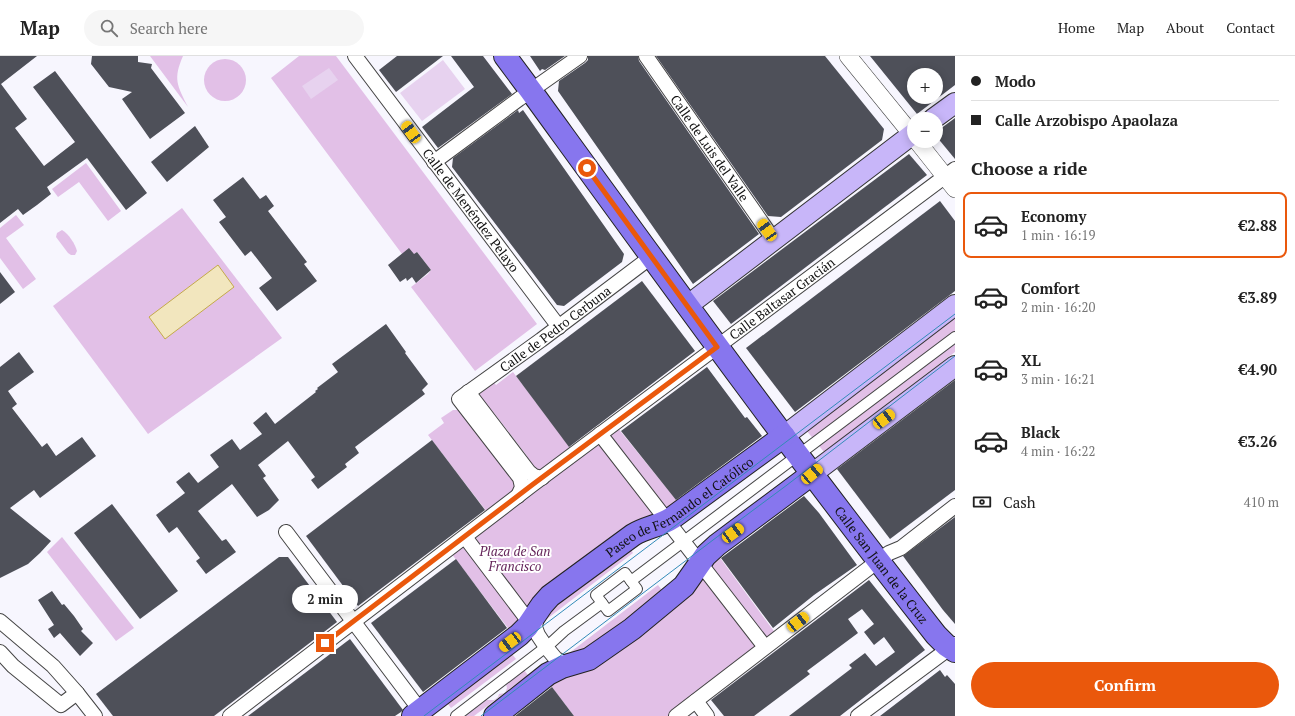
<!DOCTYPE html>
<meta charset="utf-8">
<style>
:root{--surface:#fff;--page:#f6f6f6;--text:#222;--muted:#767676;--line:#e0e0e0;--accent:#ea580c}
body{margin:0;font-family:"PT Serif",serif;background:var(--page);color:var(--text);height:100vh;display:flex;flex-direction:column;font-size:15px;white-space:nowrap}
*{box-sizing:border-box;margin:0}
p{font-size:13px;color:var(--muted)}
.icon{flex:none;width:22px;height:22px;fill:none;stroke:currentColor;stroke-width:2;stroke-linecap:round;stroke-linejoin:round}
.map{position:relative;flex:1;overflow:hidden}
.drawer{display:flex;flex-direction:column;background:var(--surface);width:340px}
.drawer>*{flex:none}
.hud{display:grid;align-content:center;height:88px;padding:0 16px;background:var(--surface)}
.controls{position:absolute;left:907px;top:12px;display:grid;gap:8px}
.controls a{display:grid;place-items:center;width:36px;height:36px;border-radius:50%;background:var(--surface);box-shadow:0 2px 10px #0003;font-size:20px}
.end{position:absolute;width:18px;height:18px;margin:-9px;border:5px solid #ea580c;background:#fff;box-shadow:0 0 0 2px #fff}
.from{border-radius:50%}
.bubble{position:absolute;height:28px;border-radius:14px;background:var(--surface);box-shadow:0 2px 10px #0003;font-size:13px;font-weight:600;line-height:28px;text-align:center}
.car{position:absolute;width:12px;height:24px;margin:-12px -6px;border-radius:5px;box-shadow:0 0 3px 1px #0007;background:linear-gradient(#f5c518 24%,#345 0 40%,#f5c518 0 76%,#345 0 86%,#f5c518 0)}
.hud b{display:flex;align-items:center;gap:14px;height:38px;font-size:15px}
.hud b+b{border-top:1px solid var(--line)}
.hud i{width:10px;height:10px;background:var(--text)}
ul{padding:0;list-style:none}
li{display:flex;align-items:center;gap:12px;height:66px;margin:0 8px 6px;padding:0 8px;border:2px solid transparent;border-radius:8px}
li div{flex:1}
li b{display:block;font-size:15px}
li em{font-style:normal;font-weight:600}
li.on{border-color:var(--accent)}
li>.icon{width:36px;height:36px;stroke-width:1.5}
h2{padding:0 16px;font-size:18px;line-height:48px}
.pay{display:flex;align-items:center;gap:10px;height:44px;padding:0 16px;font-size:15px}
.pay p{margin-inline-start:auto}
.primary-button{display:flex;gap:8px;margin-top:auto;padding:8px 16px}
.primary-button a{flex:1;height:46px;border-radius:24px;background:var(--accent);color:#fff;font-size:16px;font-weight:600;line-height:46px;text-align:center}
header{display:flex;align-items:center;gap:24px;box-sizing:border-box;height:56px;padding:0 20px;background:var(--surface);border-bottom:1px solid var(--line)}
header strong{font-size:19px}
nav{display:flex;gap:22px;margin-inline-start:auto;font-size:14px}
.search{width:280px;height:36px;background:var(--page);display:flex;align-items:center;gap:10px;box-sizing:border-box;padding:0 14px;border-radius:22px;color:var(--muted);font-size:15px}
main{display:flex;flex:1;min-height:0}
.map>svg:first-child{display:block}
.green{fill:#e2c0e7}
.pitch{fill:#e7d2ef}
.water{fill:#f2e6be;stroke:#c4aa4a}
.building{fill:#4e5059;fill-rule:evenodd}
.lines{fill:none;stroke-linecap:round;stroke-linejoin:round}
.pedestrian-casing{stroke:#444;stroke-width:12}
.minor-casing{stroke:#444;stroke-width:16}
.tertiary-casing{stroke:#444;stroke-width:18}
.secondary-casing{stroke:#333;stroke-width:22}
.primary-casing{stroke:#222;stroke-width:24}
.pedestrian{stroke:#fff;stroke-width:10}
.minor{stroke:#fff;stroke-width:14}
.tertiary{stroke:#fff;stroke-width:17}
.secondary{stroke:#c8b6f9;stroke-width:20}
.primary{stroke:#8776ee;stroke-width:22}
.tram{stroke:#328bb8;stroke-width:1}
.route{stroke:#ea580c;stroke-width:5}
.labels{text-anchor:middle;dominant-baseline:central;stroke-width:4;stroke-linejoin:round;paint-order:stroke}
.street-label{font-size:13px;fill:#111;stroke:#fff}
.park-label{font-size:13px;font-style:italic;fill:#65255a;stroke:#fff}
</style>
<header>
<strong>Map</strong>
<div class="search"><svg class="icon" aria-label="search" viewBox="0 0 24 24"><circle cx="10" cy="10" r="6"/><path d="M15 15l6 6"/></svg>Search here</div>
<nav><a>Home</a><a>Map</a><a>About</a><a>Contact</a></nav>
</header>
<main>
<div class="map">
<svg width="955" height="660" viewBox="0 0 955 660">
<rect width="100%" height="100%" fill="#f7f6fe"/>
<g class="green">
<path d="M 150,0 L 183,0 C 173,23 177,29 188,51 Z"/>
<polygon points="299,0 336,0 537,268 475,315 411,231 428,218 431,214 417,196 414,198 402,198 271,22"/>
<circle cx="225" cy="24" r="21"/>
<polygon points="86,107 121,155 108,165 79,126 58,141 52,133"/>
<polygon points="182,152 282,282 148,378 53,250"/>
<polygon points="16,159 24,169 6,182 36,223 23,233 0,202 0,172"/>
<path d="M 62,174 C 69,178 75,188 77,195 L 75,199 L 71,199 L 68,197 L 56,181 L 57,177 Z"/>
<polygon points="955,261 955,296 824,396 806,374"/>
<polygon points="513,316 572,394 542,415 534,414 526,406 527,400 494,357 488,356 480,344 480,335 492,324 496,329"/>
<path d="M 453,354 L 461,354 L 473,365 L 473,372 L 505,415 C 517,418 515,424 515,435 L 487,456 L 428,379 L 444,367 L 441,362 Z"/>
<polygon points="617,371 682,451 628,470 622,473 547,532 514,580 451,497"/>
<polygon points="62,481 134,572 116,585 47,496"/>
<polygon points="628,490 633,497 539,569 545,556"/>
<polygon points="715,495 776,578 668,660 574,660 545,622 622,594 660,565 664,551"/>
<polygon points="658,529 664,537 593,590 564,601"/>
<polygon points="512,598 516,603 451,652 447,647"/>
<polygon points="524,614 528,619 474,660 464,660 484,644 494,644 498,641 499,638 505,637 507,632 506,628"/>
</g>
<g class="pitch">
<polygon points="443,4 465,33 422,65 400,37"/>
<polygon points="329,12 338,24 311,43 302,30"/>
</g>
<polygon class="water" points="218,209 234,231 165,283 149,261"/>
<g class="building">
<polygon points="0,0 37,0 1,28 27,63 15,72 44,110 75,86 33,31 55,15 147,137 126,154 87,102 47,131 51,138 37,149 23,159 18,153 0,167"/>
<polygon points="92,0 138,0 138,6 152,8 151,12 185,57 150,83 122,43 132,36 109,31 91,8"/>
<polygon points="397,0 443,0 396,36 379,14"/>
<polygon points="451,0 483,0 512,38 438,92 422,71 474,31"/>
<polygon points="530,0 565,0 545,14 542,13 540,15"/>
<polygon points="588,0 638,0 639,5 759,178 693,228 558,35 559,25 585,7 588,4"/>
<polygon points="656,0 825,0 884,73 882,84 781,161 768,160"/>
<path d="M 870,0 L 955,0 L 955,29 L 917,58 ZM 914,19 L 936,19 L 936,41 L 914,41 Z"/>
<polygon points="518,54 519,57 523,54 624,198 622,206 564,250 557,249 513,191 452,111 453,102"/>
<polygon points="955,62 955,103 936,80 936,76"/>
<polygon points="195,70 209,91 167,126 151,106"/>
<polygon points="909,98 927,119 731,268 713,245"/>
<polygon points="243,121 260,143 266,139 274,150 268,155 307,206 304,208 317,225 277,255 259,232 272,222 251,195 245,200 219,166 226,161 213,144"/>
<polygon points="940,145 955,165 955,235 795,356 746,292"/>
<polygon points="409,192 414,198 417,196 431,214 416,227 412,221 407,225 406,222 400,226 388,209"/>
<polygon points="0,216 15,236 0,248"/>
<polygon points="642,225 695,295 569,391 516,320"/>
<polygon points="386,268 406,296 405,297 428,328 422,334 425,338 355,391 359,397 345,408 347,411 318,433 311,424 315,421 288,385 258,409 266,420 263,422 279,444 269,454 257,461 232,428 198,455 222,485 226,483 236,496 206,518 196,505 200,502 177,471 169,477 156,459 185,437 176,426 189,416 198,427 219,411 210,399 232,383 240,394 262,378 253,367 266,356 275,368 316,336 315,335 318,333 317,332 338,316 332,308"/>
<polygon points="19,296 34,316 8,335 17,348 12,352 42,391 47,387 56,400 82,381 96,400 40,442 34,434 10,452 51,485 40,497 28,508 0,522 0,311"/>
<polygon points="707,311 745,362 747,361 762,380 676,444 621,375"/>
<polygon points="955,324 955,434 890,483 837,413"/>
<polygon points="432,384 485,454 358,550 306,480"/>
<polygon points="804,440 819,457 857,509 814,539 773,572 721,502"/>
<polygon points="112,448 178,535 140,563 74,477"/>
<polygon points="955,461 955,568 943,554 903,500"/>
<polygon points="279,501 288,501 337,566 214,660 113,660 96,638"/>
<polygon points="456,503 507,572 423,636 371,567"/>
<polygon points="869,524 925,594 840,660 789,660 852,612 849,609 865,597 876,610 895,596 884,581 874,589 864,576 874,568 862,553 848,563 858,577 807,615 810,618 754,660 724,660 711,644"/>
<polygon points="52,535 62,549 64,548 74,560 83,573 81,575 93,587 80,600 60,577 54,582 48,573 54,569 38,544"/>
<polygon points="350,583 403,654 401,656 395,660 248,660"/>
<polygon points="940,614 945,621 947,619 955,628 955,660 880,660"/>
<polygon points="552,631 574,660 515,660"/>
</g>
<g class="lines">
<defs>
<g id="pedestrian">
<polygon points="625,517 637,533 608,555 596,539"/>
<polyline points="631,525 955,281"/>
<polyline points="551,587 564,575 602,547"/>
<polyline points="456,660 542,594"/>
</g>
<g id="minor">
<path id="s1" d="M 355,0 L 559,271"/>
<path id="s2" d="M 646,0 L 774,184"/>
<polyline points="434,106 519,43 580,0"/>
<polyline points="468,336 529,416 534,420 542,422"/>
<polyline points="600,378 765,591"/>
<path id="s3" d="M 518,440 L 522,431 L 520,422 L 459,343 L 541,284 L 651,201"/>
<polyline points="286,476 420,654"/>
<polyline points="465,481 530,567"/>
<polyline points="537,559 535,571 538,579 546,591 556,603 568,609"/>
<polyline points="0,565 53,610 77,637 95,660"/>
<polyline points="0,596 13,610 61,649 77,637"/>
<polyline points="696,645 707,660"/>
<path id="s4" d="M 230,660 L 532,429 L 955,113"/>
<polyline points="676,660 878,505 889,497 901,492 955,450"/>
<polyline points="858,660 955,588"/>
</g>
<g id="tertiary">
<polyline points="848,0 914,81"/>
<polyline points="917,85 955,133"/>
</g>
<g id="secondary">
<polyline points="933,63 955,47"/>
<polyline points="687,250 914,77"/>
<polyline points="784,380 955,249"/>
<polyline points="812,418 955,310"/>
</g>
<g id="primary">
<path id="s5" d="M 505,0 L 531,35 C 664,218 796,401 936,579 L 946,589 L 955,595"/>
<path id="s6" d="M 413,660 L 519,579 L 527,571 L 542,549 L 550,540 L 633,479 C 646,471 660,470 672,462 L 784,380"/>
<polyline points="495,660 548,618 562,611 589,603 632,573 684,530 705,500 717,489 812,418"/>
</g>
</defs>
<use href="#pedestrian" class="pedestrian-casing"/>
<use href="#minor" class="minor-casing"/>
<use href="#tertiary" class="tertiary-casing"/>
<use href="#secondary" class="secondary-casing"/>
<use href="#primary" class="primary-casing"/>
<use href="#pedestrian" class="pedestrian"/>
<use href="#minor" class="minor"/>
<use href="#tertiary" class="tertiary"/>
<use href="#secondary" class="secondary"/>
<use href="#primary" class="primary"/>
<g class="tram">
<polyline points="424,660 955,258"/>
<polyline points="481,660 713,484 787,429 955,300"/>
</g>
</g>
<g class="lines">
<polyline class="route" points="325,587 532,429 717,291 587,112"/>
</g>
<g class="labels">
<g class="street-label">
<text stroke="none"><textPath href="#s2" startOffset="112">Calle de Luis del Valle</textPath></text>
<text stroke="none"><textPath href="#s1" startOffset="193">Calle de Menéndez Pelayo</textPath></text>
<text stroke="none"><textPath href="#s4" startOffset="692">Calle Baltasar Gracián</textPath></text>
<text stroke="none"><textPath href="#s3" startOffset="238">Calle de Pedro Cerbuna</textPath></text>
<text stroke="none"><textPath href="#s6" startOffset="341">Paseo de Fernando el Católico</textPath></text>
<text stroke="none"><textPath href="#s5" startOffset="633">Calle San Juan de la Cruz</textPath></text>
</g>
<g class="park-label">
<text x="515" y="495">Plaza de San<tspan x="515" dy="15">Francisco</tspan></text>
</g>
</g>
</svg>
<div class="controls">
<a>+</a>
<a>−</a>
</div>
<i class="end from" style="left:587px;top:112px"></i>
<i class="end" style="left:325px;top:587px"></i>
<div class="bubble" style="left:292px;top:529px;width:66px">2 min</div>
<i class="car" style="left:411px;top:76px;rotate:324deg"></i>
<i class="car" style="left:767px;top:174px;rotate:325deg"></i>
<i class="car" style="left:884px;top:363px;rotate:53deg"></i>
<i class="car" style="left:812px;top:418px;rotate:50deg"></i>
<i class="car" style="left:733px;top:477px;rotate:54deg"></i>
<i class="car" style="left:798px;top:566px;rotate:52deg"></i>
<i class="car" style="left:510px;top:586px;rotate:233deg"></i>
</div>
<section class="drawer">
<div class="hud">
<b><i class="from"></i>Modo</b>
<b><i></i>Calle Arzobispo Apaolaza</b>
</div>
<h2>Choose a ride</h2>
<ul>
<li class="on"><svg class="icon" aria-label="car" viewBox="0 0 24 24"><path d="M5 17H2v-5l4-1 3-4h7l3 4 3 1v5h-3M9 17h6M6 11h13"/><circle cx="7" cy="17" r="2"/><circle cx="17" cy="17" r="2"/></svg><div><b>Economy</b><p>1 min · 16:19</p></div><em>€2.88</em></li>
<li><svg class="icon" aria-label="car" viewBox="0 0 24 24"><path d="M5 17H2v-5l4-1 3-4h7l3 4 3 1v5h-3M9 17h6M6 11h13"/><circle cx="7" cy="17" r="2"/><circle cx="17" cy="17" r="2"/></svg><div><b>Comfort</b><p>2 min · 16:20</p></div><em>€3.89</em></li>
<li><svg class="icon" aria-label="car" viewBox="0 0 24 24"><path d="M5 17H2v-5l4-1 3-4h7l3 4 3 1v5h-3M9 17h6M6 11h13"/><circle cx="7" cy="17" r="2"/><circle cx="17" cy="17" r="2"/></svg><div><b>XL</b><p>3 min · 16:21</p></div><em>€4.90</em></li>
<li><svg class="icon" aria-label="car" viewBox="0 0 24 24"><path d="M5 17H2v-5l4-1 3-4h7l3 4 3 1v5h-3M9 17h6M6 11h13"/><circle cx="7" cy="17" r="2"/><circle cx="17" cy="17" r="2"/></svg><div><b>Black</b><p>4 min · 16:22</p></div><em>€3.26</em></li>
</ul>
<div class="pay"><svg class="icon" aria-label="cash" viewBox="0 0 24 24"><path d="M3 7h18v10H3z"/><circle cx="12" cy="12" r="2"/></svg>Cash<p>410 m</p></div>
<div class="primary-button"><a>Confirm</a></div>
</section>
</main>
